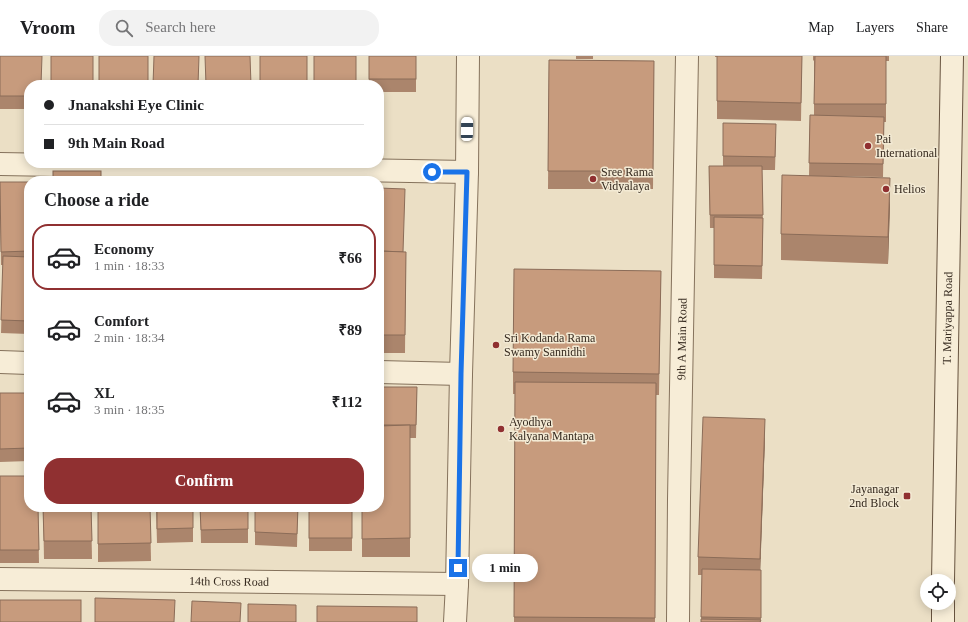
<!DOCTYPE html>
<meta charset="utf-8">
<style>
:root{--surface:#fff;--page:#f2f2f2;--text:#202124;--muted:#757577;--line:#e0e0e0;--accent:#903031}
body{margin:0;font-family:"Times New Roman",serif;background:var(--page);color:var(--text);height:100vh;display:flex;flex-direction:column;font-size:15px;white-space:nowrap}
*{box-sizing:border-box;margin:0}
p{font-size:13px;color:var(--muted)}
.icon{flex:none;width:22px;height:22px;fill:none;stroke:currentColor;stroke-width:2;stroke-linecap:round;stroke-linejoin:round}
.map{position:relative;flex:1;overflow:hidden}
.drawer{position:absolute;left:24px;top:120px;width:360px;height:336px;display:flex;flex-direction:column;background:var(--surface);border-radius:16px;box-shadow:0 2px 10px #0003}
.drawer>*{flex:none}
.top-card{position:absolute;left:24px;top:24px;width:360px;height:88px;border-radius:16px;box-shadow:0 2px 10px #0003;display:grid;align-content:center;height:88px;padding:0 20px;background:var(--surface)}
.buttons{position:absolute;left:920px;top:518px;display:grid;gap:8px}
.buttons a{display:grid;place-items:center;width:36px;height:36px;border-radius:50%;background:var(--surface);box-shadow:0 2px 10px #0003;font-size:20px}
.end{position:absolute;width:18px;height:18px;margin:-9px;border:5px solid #1a73e8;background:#fff;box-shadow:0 0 0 2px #fff}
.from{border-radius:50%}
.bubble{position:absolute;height:28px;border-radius:14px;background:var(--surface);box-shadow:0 2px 10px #0003;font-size:13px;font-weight:800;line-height:28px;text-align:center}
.car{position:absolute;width:12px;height:24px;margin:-12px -6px;border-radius:5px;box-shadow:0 0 3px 1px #0007;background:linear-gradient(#fff 24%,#345 0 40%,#fff 0 76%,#345 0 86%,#fff 0)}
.top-card b{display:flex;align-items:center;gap:14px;height:38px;font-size:15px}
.top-card b+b{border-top:1px solid var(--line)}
.top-card i{width:10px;height:10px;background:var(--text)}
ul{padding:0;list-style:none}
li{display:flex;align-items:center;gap:12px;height:66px;margin:0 8px 6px;padding:0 12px;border:2px solid transparent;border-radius:16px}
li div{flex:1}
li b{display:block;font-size:15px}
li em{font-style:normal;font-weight:800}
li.active{border-color:var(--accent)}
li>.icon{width:36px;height:36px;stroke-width:1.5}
h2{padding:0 20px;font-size:18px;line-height:48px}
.primary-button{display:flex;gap:8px;margin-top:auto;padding:8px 20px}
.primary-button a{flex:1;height:46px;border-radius:16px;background:var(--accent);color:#fff;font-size:16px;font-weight:800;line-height:46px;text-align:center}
header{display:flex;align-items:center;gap:24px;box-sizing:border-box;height:56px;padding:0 20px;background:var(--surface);border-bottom:1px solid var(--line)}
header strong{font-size:19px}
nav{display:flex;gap:22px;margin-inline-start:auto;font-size:14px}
.search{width:280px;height:36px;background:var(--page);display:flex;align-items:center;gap:10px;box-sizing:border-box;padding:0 14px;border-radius:16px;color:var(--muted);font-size:15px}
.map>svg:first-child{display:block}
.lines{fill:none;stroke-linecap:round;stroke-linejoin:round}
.minor-casing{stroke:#85725c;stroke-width:24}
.secondary-casing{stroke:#67533f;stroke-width:24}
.minor{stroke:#f7edd7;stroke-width:22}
.secondary{stroke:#f7edd7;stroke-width:22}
.wall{fill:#ab856c}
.shaded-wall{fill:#8b6c58}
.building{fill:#c79b7d;stroke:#8b6c58}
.route{stroke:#1a73e8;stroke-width:5}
.poi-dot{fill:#903031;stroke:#f3ead4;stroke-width:1.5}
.labels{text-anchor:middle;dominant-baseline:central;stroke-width:3;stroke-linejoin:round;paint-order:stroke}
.poi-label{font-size:12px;fill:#362a1f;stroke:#f3ead4;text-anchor:start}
.street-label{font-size:12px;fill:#362a1f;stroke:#f3ead4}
</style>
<header>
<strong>Vroom</strong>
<div class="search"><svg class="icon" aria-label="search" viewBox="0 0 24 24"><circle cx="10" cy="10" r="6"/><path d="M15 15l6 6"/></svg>Search here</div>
<nav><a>Map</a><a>Layers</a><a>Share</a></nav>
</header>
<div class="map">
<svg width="968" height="566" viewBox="0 0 968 566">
<rect width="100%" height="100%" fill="#ebdfc5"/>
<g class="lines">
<defs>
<g id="minor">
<polyline points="0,108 467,116"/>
<polyline points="0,306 29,307"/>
<polyline points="379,316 461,318"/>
<path id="s1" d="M 0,523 L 457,528"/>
<polyline points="455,566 457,528 461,318 467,116 468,0"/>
<path id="s2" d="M 678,566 L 679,443 L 687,0"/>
</g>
<g id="secondary">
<path id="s3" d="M 943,525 L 952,0"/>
<polyline points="943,566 943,547"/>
</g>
</defs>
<use href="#minor" class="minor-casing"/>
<use href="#secondary" class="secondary-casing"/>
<use href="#minor" class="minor"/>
<use href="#secondary" class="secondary"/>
</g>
<g class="wall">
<polygon points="0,0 29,29 29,53 0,53"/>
<polygon points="369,0 416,0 416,36 379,36 379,29 369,29"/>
<rect x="576" y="0" width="17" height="3"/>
<polygon points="715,0 802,0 801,65 717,63 717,1 715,1"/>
<polygon points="813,0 889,0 889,5 886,5 886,66 884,66 883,121 809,120 810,59 814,59 814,5 813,4"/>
<polygon points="549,4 654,5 653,133 548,133"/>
<polygon points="723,67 776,81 775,114 762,114 763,175 762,223 714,222 714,172 710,172 709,110 723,110"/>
<polygon points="0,126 29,126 29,278 1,277 3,209 1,209"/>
<polygon points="379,132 403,196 406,196 405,297 379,297"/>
<polygon points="890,148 888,208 781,204 781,178"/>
<polygon points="661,215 659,339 656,339 655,566 514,566 515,338 513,338 513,316"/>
<polygon points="379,331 417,331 416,382 410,382 410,501 362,501 362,451 379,451"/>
<polygon points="0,337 29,337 29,405 0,406"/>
<polygon points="765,381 760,514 761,566 701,566 702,519 698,519 698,501"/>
<polygon points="0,420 38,451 39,507 0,507"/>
<polygon points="43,451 91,451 92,503 44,503"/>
<polygon points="98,451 150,451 151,505 98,506"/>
<polygon points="156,451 193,451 193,486 157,487"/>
<polygon points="200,451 248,451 248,487 201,487"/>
<polygon points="298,451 297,491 255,489 255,476"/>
<rect x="309" y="451" width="43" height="44"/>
</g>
<g class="shaded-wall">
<polygon points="890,122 890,148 888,208 888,181"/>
<polygon points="765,363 765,381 760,522 760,503"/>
</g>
<g class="building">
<polygon points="0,0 42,0 41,29 29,29 29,40 0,40"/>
<rect x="51" y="0" width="42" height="29"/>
<rect x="99" y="0" width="49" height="29"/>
<polygon points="154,0 199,0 198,29 153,29"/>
<polygon points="205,0 250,0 251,29 206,29"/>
<rect x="260" y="0" width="47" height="29"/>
<rect x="314" y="0" width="42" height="29"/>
<rect x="369" y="0" width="47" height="23"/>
<polygon points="717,0 802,0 801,47 717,45"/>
<polygon points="815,0 886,0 886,48 814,48"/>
<polygon points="549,4 654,5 653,115 548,115"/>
<polygon points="810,59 884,61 883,108 809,107"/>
<polygon points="723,67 776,68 775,101 723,100"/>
<polygon points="709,110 762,110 763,159 710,159"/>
<rect x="53" y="115" width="48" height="10"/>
<polygon points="782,119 890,122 888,181 781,178"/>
<polygon points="156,122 200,123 200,125 156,125"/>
<rect x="104" y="124" width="37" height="1"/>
<polygon points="0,126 29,126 29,195 1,196"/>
<polygon points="379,132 405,133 403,196 379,195"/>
<polygon points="714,161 763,162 762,210 714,209"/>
<polygon points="379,195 406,196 405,279 379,279"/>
<polygon points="3,200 29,201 29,265 1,264"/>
<polygon points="514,213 661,215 659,318 513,316"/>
<polygon points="515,326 656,327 655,562 514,561"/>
<polygon points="379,331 417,331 416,369 379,369"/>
<polygon points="0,337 29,337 29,392 0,393"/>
<polygon points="703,361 765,363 760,503 698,501"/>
<polygon points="410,369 410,482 362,483 362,451 379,451 379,370"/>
<polygon points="0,420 29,420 29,451 38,451 39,494 0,494"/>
<polygon points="43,451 91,451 92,485 44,485"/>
<polygon points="98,451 150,451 151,487 98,488"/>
<polygon points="157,451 193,451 193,472 157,473"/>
<polygon points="200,451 248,451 248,473 201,474"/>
<polygon points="255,451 298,451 297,478 255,476"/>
<rect x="309" y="451" width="43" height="31"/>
<polygon points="702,513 761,514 761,562 701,561"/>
<polygon points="95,542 175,544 174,566 95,566"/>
<rect x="0" y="544" width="81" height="22"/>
<polygon points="192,545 241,547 240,566 191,566"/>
<polygon points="248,548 296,549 296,566 248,566"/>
<polygon points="317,550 417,551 417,566 317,566"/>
<polygon points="701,563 761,564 760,566 701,566"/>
</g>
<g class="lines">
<polyline class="route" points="432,116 467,116 461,318 458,512"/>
</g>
<g class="poi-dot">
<circle cx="868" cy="90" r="4"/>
<circle cx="593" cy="123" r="4"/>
<circle cx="886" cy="133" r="4"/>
<circle cx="496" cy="289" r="4"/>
<circle cx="501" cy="373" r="4"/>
<rect x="903" y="436" width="8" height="8" rx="2"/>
</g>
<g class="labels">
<g class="poi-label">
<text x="876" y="83">Pai<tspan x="876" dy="14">International</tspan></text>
<text x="601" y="116">Sree Rama<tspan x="601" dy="14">Vidyalaya</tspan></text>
<text x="894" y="133">Helios</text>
<text x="504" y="282">Sri Kodanda Rama<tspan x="504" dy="14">Swamy Sannidhi</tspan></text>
<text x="509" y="366">Ayodhya<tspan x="509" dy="14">Kalyana Mantapa</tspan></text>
<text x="899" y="433" text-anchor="end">Jayanagar<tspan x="899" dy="14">2nd Block</tspan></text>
</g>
<g class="street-label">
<text stroke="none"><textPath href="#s3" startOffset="263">T. Mariyappa Road</textPath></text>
<text stroke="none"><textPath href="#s2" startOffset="283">9th A Main Road</textPath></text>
<text stroke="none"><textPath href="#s1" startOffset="229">14th Cross Road</textPath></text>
</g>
</g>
</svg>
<div class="buttons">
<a><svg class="icon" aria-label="locate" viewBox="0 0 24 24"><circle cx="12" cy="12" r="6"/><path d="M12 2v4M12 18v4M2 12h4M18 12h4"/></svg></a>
</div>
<i class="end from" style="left:432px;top:116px"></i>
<i class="end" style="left:458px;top:512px"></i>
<div class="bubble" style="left:472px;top:498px;width:66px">1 min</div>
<i class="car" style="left:467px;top:73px;rotate:1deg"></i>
<div class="top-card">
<b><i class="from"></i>Jnanakshi Eye Clinic</b>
<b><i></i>9th Main Road</b>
</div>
<section class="drawer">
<h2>Choose a ride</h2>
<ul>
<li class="active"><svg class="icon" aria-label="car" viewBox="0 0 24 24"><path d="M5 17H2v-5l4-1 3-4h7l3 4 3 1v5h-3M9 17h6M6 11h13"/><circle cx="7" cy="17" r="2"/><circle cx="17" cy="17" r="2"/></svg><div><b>Economy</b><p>1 min · 18:33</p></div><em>₹66</em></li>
<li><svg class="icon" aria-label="car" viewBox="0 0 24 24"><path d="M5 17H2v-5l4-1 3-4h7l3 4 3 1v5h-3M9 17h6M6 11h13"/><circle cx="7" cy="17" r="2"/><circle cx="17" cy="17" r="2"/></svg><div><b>Comfort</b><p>2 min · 18:34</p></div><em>₹89</em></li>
<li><svg class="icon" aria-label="car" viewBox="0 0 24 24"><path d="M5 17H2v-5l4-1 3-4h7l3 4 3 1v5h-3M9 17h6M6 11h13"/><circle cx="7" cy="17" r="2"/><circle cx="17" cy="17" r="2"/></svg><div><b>XL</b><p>3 min · 18:35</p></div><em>₹112</em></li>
</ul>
<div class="primary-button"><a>Confirm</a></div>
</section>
</div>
